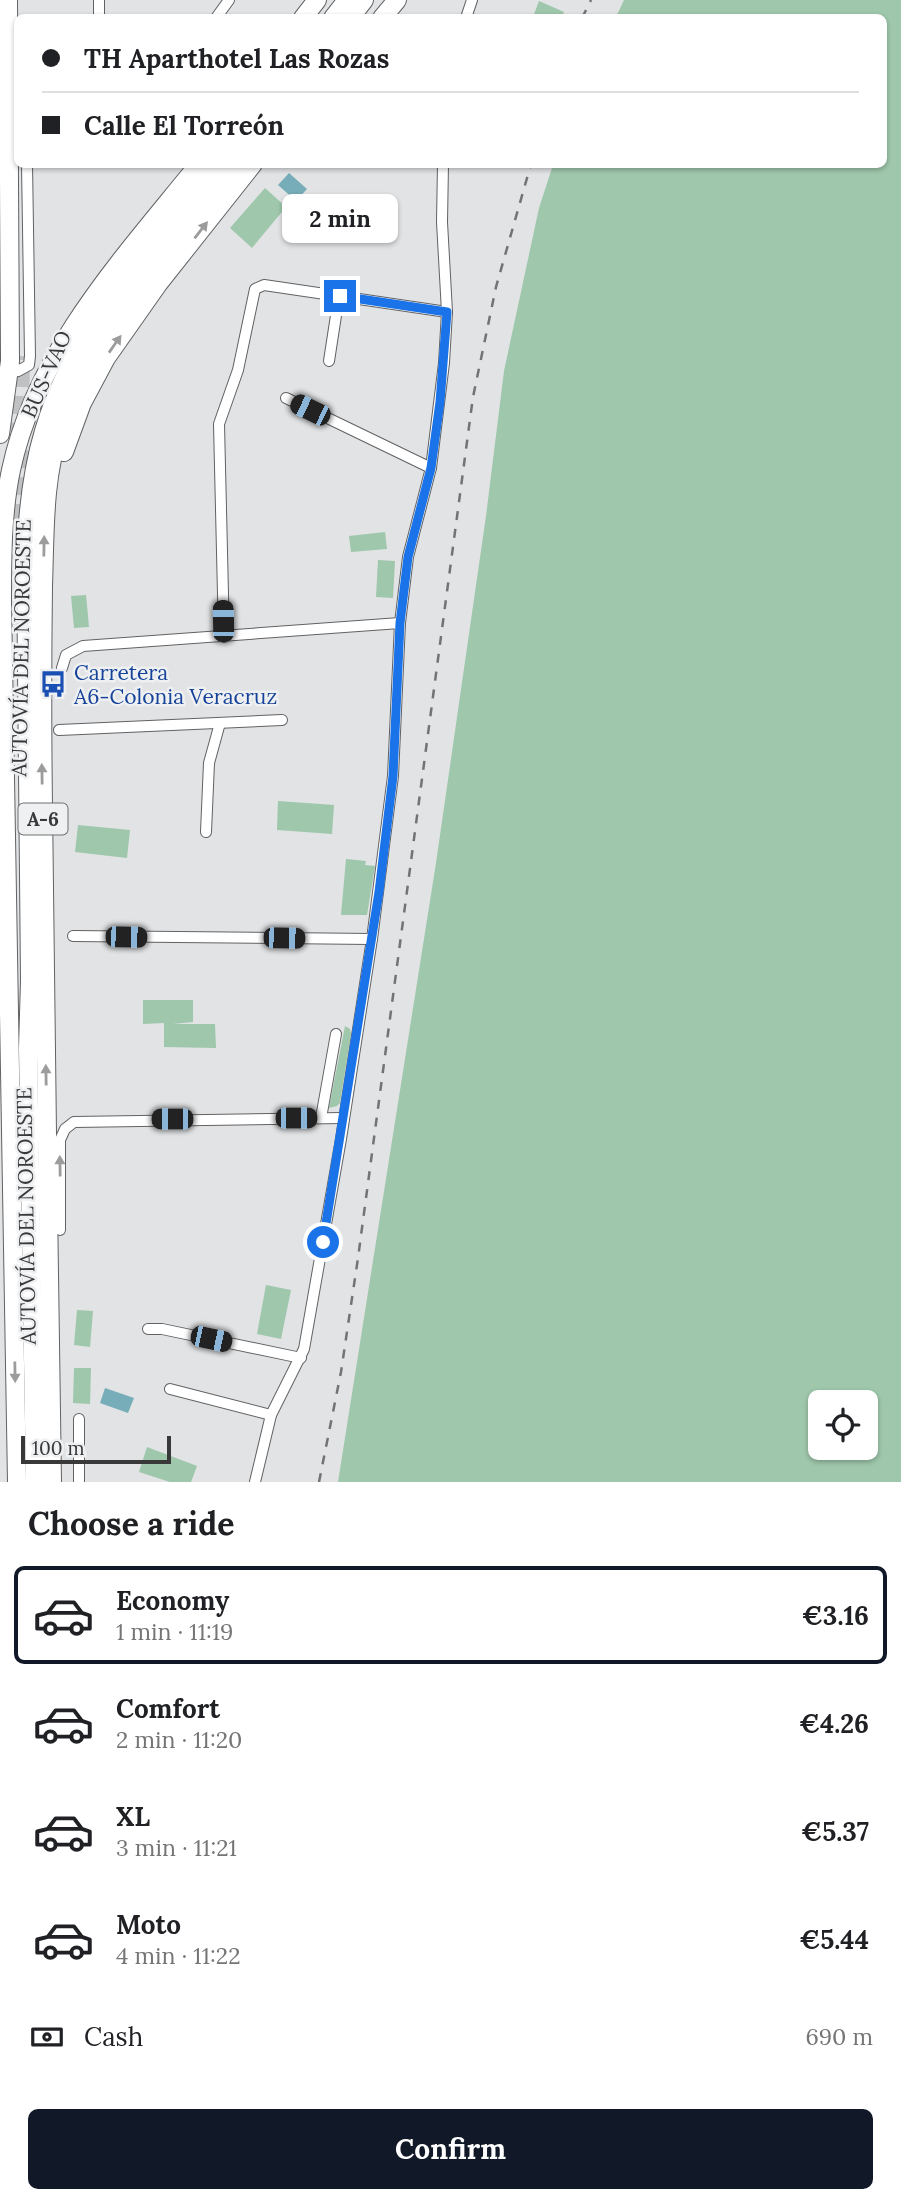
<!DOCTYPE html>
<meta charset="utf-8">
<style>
:root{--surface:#fff;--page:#f2f2f2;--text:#202124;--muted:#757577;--line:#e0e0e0;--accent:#111827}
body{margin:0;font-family:Lora,serif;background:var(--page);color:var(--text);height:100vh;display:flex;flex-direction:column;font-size:26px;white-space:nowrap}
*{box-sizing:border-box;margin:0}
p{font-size:23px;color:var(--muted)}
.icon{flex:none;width:38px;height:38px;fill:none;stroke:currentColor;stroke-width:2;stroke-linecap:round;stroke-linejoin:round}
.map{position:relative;height:1482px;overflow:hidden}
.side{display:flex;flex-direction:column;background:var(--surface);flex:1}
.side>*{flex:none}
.hud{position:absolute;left:14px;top:14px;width:873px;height:154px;border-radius:10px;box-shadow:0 2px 5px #0004;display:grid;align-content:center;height:154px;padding:0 28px;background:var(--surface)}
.controls{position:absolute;left:808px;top:1390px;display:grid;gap:14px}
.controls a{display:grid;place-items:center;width:70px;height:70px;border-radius:10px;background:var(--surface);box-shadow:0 2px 5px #0004;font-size:35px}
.scale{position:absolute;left:21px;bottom:18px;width:150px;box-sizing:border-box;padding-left:7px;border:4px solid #39393a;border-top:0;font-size:19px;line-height:24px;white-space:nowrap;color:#39393a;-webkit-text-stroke:5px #eef0f2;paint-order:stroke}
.end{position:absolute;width:32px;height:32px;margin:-16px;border:9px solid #1a73e8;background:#fff;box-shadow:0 0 0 4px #fff}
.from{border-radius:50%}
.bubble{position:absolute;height:49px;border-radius:10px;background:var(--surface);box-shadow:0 2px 5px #0004;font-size:23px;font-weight:800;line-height:49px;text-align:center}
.car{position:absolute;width:21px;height:42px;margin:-21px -10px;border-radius:9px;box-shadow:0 0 5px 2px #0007;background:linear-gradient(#222 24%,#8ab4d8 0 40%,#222 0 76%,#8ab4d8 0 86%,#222 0)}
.hud b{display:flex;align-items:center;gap:24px;height:66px;font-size:26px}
.hud b+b{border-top:2px solid var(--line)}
.hud i{width:18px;height:18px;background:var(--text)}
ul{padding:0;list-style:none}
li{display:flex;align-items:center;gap:21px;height:98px;margin:0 14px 10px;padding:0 14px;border:4px solid transparent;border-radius:10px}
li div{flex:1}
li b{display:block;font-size:26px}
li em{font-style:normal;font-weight:800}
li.selected{border-color:var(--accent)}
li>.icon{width:63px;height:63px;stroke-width:1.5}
h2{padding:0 28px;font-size:32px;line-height:84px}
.pay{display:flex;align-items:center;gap:18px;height:77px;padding:0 28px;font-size:26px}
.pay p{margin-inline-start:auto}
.button{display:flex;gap:14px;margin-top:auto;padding:14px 28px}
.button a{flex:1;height:80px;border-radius:10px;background:var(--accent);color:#fff;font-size:28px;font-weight:800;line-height:80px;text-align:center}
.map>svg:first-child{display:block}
.green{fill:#9ec7ab;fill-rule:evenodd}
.water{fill:#77adb8}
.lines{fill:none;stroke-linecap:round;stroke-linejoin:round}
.highway-tunnel{stroke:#bfc1c3;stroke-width:18;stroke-dasharray:18 9;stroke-linecap:butt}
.street-casing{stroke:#616264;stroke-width:12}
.highway-casing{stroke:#616264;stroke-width:20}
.street{stroke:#fff;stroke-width:10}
.highway{stroke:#fff;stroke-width:18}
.rail{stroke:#727374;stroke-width:2.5;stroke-dasharray:9 9;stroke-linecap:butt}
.oneway{fill:#9c9c9c}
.route{stroke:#1a73e8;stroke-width:9}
.labels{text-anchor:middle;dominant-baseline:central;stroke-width:5;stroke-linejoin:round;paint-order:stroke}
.shield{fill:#eef0f2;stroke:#6f7071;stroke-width:2}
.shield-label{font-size:19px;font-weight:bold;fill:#39393a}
.street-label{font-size:21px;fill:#39393a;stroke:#eef0f2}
.transit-label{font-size:21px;fill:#164399;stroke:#eef0f2;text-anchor:start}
</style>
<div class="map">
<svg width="901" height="1482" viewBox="0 0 901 1482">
<rect width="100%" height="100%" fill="#e1e3e5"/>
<g class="green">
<path d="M 624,0 L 901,0 L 901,1482 L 338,1482 L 436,863 L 486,516 L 504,371 L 539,208 L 553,165 L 884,164 L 884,18 L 616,17 ZM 821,1402 L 866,1402 L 866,1447 L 821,1447 Z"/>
<polygon points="539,1 564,12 562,17 533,17"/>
<polygon points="265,188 286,207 252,248 230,228"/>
<polygon points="385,532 387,549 351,552 349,536"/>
<polygon points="378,560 395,561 393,598 376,597"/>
<polygon points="86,595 89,627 74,628 71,596"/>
<polygon points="278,801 334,805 332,834 277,830"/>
<polygon points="78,825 130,830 127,858 75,852"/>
<polygon points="346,859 366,861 365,865 375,866 367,915 341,915"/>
<polygon points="143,1000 193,1000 193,1022 173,1024 215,1024 216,1048 164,1047 164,1023 143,1024"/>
<polygon points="345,1026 350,1029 351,1034 340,1103 337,1106 329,1108"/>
<polygon points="266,1285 291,1290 281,1339 257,1334"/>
<polygon points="77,1310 93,1311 90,1347 74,1345"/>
<polygon points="74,1368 91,1368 90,1404 73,1403"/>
<polygon points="147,1447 197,1466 191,1482 170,1482 139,1472"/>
</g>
<g class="water">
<polygon points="289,173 307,189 296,201 278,185"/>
<polygon points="105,1388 134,1398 128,1413 100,1403"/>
</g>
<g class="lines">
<polyline class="highway-tunnel" points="18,522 21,356"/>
<defs>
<g id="street">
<polyline points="99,0 99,18"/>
<polyline points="216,18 229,0"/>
<polyline points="466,18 472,0"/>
<polyline points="10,361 18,371 29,365 30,356 27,164"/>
<polyline points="329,361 339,296"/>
<polyline points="286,398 431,468"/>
<polyline points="224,637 219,424 238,370 255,289 264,285 447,312"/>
<polyline points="62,668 66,655 83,646 400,623"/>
<polyline points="59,730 282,720"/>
<polyline points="206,832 209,763 220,723"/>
<polyline points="73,936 372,939"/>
<polyline points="321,1118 336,1034"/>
<polyline points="60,1230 60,1140 65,1129 74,1122 344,1118"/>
<polyline points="148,1329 162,1329 301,1358"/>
<polyline points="170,1389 271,1415"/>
<polyline points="79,1482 79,1419"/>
<polyline points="255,1482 271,1415 304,1349 341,1139 372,939 393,776 400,623 408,557 431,468 444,363 447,312 442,222 443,164"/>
</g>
<g id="highway">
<polyline points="303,18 317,0"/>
<polyline points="333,18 347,0"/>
<polyline points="350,18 364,0"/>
<polyline points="382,18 397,0"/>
<polyline points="0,434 10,361 8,0"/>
<polyline points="64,452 82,403 106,358 158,284 253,164"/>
<path d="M 17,1482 L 2,602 C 2,558 2,513 11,470 C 36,351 125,256 199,164"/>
<path d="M 35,1482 L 28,1048 L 30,981 L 26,562 C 27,517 31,474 44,431 C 74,329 150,246 215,164"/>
<path d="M 52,1482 C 48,1257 46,1031 43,806 C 42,732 42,659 43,585 C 45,532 43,480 60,428 C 93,327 167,246 233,164"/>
</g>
</defs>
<use href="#street" class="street-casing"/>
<use href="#highway" class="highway-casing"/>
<use href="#street" class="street"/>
<use href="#highway" class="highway"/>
<g class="rail">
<polyline points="582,18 591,0"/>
<polyline points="319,1482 341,1372 358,1258 473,397 496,287 531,164"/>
</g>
</g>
<defs><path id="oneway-solid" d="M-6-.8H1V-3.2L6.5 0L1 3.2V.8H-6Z" transform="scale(1.75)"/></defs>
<g class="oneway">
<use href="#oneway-solid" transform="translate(201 230) rotate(-52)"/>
<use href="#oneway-solid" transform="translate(115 344) rotate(-55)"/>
<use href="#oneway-solid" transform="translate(44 546) rotate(-89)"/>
<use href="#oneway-solid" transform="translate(42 774) rotate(-91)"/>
<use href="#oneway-solid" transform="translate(46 1075) rotate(-91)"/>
<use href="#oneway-solid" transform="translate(60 1166) rotate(-91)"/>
<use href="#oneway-solid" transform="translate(15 1372) rotate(89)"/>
</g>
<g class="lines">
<polyline class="route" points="323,1242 379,892 393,776 400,623 408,557 431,468 440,402 447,312 340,296"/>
</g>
<defs>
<symbol id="bus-bare" viewBox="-9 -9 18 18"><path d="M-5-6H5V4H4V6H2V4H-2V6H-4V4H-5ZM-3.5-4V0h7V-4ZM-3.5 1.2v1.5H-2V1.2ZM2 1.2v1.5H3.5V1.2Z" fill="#1a4fb4" stroke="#eef0f2" stroke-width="2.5" paint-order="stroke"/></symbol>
</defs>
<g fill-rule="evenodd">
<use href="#bus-bare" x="34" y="665" width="38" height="38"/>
</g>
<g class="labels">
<rect class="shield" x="18.5" y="803.5" width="49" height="31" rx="5"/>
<g class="shield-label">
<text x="43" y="819">A-6</text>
</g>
<g class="street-label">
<text transform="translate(46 374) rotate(-66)">BUS-VAO</text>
<text transform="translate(21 648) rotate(-89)">AUTOVÍA DEL NOROESTE</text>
<text transform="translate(26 1216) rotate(-91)">AUTOVÍA DEL NOROESTE</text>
</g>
<g class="transit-label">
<text x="74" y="672">Carretera<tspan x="74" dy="24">A6-Colonia Veracruz</tspan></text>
</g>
</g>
</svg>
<div class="controls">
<a><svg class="icon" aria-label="locate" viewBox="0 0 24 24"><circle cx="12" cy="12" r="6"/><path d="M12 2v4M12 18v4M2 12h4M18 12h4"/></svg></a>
</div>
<div class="scale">100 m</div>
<i class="end from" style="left:323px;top:1242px"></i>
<i class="end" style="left:340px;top:296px"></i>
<div class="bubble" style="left:282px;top:194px;width:116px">2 min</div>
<i class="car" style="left:310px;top:410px;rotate:296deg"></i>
<i class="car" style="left:223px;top:621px;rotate:359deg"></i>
<i class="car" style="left:126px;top:937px;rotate:91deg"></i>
<i class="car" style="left:284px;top:938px;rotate:91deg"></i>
<i class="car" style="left:296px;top:1118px;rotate:90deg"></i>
<i class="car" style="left:172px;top:1119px;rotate:270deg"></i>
<i class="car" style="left:211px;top:1339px;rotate:102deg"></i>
<div class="hud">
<b><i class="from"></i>TH Aparthotel Las Rozas</b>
<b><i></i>Calle El Torreón</b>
</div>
</div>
<section class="side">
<h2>Choose a ride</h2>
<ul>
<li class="selected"><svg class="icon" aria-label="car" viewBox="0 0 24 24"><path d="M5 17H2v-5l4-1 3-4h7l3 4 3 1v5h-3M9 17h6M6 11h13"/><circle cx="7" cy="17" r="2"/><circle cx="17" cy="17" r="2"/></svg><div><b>Economy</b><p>1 min · 11:19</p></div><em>€3.16</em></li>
<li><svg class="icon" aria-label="car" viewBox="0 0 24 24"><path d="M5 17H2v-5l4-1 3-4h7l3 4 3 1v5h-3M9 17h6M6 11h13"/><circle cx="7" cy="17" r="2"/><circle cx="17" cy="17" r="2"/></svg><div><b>Comfort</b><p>2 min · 11:20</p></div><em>€4.26</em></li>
<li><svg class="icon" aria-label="car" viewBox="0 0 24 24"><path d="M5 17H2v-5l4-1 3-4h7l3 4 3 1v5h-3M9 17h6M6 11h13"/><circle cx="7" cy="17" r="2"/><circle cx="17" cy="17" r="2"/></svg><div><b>XL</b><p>3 min · 11:21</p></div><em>€5.37</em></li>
<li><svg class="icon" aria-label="car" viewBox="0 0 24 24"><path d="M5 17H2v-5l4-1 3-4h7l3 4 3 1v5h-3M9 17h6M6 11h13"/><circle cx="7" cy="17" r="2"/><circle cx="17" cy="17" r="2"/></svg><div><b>Moto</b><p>4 min · 11:22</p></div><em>€5.44</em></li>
</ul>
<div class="pay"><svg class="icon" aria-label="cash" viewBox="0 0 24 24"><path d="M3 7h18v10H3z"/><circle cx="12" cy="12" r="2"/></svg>Cash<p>690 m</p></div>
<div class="button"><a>Confirm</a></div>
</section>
